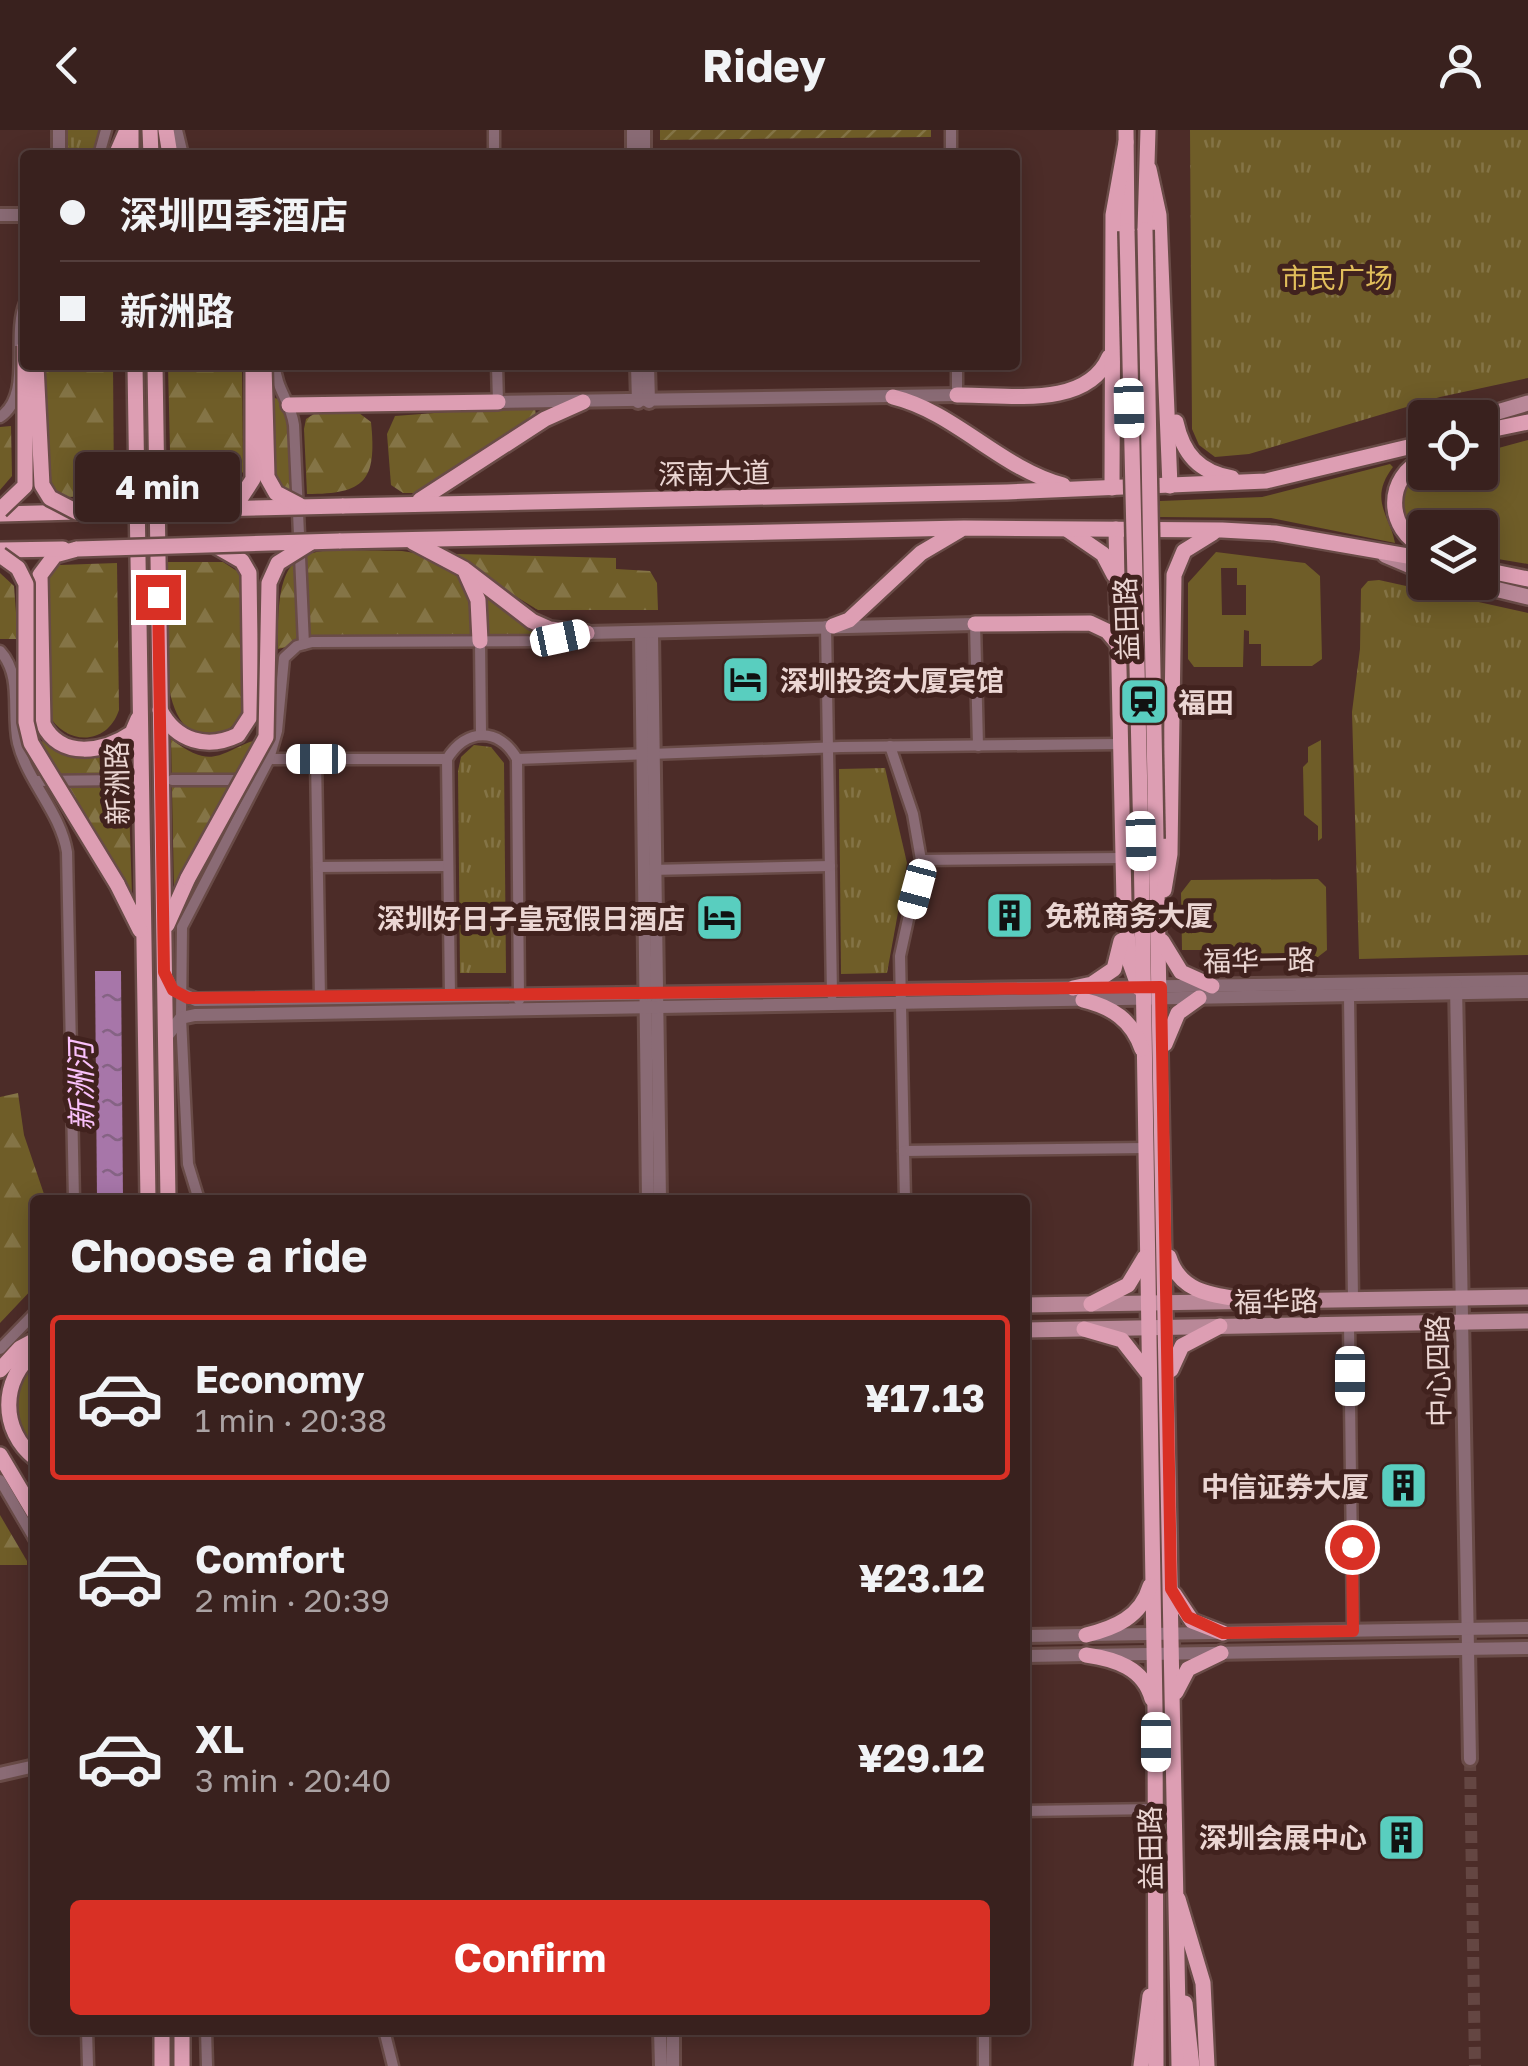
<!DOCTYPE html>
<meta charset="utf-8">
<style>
:root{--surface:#39211e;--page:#442e2b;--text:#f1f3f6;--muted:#aba3a4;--line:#533e3c;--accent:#d93025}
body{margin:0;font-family:"Golos Text","Noto Sans SC",sans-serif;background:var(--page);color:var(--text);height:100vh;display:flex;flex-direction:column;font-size:38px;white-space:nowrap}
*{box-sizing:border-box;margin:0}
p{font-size:32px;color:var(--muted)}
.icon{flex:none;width:55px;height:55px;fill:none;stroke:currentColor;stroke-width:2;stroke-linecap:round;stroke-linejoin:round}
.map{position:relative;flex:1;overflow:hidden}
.side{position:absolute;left:30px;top:1065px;width:1000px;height:840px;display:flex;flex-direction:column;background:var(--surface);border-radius:10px;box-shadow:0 5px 25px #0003,0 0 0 2px var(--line)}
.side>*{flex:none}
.banner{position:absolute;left:20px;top:20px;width:1000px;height:220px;border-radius:10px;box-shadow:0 5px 25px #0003,0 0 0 2px var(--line);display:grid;align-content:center;height:220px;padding:0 40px;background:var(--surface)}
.tools{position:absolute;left:1408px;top:270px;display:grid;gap:20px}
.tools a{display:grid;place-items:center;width:90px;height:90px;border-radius:10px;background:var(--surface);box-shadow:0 5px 25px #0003,0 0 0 2px var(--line);font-size:50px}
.end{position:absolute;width:45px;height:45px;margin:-22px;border:12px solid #d93025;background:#fff;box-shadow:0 0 0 5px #fff}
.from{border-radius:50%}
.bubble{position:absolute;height:70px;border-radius:10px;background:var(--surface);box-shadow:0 5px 25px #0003,0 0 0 2px var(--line);font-size:32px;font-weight:700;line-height:70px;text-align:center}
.car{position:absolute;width:30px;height:60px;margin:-30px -15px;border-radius:12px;box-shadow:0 0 8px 2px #0007;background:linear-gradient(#fff 24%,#345 0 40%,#fff 0 76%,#345 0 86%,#fff 0)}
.banner b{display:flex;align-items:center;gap:35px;height:95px;font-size:38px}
.banner b+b{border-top:2px solid var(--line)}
.banner i{width:25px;height:25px;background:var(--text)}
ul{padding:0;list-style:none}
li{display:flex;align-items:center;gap:30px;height:165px;margin:0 20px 15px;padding:0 20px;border:5px solid transparent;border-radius:10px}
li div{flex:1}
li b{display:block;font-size:38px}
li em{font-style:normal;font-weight:700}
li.on{border-color:var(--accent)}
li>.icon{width:90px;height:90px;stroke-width:1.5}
h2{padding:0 40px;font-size:45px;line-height:120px}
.primary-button{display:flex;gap:20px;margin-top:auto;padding:20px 40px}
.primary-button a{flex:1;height:115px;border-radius:10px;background:var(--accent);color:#fff;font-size:40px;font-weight:700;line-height:115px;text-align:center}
header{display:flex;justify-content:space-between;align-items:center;height:130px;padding:0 40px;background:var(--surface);font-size:45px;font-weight:700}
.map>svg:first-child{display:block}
.grass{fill:#6f5d28;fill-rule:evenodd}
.forest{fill:url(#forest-firs)}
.park{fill:url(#park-tufts)}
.garden{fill:url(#garden-furrows)}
.water{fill:url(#water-ripples)}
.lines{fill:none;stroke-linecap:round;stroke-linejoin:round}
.minor-tunnel{stroke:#644642;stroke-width:10;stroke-dasharray:10 5;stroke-linecap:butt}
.tertiary-tunnel{stroke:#644642;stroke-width:12;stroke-dasharray:12 6;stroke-linecap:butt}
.minor-casing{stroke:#694b47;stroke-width:15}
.tertiary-casing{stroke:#694b47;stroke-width:18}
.secondary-casing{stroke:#694b47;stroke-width:20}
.primary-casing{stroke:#694b47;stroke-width:20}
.minor{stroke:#8a6b75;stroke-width:10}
.tertiary{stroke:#8a6b75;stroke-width:12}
.secondary{stroke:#b98898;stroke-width:15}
.primary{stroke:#dd9eb3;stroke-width:15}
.primary-bridge-casing{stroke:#694b47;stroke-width:20;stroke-linecap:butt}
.primary-bridge{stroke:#dd9eb3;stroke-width:15}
.route{stroke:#d93025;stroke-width:12}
.labels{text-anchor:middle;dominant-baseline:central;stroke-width:10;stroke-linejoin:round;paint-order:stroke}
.park-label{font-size:28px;fill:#e1be5b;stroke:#41221e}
.street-label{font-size:28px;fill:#ebd6d3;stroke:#41221e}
.poi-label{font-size:28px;font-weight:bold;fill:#ebd6d3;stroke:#41221e;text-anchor:start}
.water-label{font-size:30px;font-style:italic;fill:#fac1fb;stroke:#41221e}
</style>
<header><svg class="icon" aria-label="back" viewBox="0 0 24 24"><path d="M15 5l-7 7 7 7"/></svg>Ridey<svg class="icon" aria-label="person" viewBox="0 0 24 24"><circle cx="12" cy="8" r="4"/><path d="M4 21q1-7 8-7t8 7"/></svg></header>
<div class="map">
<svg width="1528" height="1936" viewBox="0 0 1528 1936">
<defs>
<pattern id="forest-firs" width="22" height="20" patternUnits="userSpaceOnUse" patternTransform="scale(2.5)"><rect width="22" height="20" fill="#6f5d28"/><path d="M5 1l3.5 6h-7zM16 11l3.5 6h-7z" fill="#847446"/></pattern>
<pattern id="park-tufts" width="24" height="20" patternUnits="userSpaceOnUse" patternTransform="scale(2.5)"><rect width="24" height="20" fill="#6f5d28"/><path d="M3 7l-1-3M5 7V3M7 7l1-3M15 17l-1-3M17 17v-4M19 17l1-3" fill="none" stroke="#847446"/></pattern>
<pattern id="garden-furrows" width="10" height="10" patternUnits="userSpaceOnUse" patternTransform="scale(2.5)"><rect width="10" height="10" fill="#6f5d28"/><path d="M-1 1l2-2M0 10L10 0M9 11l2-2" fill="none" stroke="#847446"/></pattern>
<pattern id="water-ripples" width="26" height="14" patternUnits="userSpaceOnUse" patternTransform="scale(2.5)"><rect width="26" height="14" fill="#a776a9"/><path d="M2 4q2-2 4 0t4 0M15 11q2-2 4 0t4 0" fill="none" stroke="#856384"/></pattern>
</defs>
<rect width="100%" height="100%" fill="#4c2c28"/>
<g class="grass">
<path d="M 1528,310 L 1528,434 L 1480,426 L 1480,398 L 1425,398 L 1425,413 C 1392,397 1397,354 1425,338 L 1425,342 L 1480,342 L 1480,323 Z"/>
<path d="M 1390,334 L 1393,337 C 1368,370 1390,385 1395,413 L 1271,388 L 1160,387 L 1160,371 L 1262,367 Z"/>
<path d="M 1216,422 L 1305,433 L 1320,446 L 1322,529 L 1312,536 L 1261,536 L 1261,514 L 1249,514 L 1249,501 L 1244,500 L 1243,537 L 1194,537 L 1188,529 L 1188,453 ZM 1221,438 L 1237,438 L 1237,455 L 1246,455 L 1246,485 L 1222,485 Z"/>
<polygon points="1321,610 1322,708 1318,711 1318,696 1304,685 1303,637 1308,632 1308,617"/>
<polygon points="1318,749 1326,757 1327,820 1314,830 1227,831 1226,820 1182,820 1181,763 1191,750"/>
<path d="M 35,1229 L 35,1322 C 10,1295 10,1256 35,1229 Z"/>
</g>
<g class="forest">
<polygon points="40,235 113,235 114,366 64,367 46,353"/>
<polygon points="168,235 242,235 243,342 223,362 171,364"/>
<polygon points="271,267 282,270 289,280 293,362 281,358 273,344"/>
<polygon points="525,276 535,278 536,286 423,363 403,363 391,355 387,304 395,286"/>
<path d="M 317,282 L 359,283 L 371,292 C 377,351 365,364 307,364 L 304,299 L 306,289 Z"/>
<polygon points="11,296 12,346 0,360 0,297"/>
<path d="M 402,421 L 421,424 L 465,451 L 474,507 L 316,510 L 278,519 C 276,404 303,421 402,421 Z"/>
<polygon points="456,424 616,428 616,439 650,441 657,453 658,480 538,480 453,428"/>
<path d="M 168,432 L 223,432 L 243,445 L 244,580 C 235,595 227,605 208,605 C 150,606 168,473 168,432 Z"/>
<path d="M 117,433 L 119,580 C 107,616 66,616 48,584 L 45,452 L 59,435 Z"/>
<polygon points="0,443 14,456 18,509 0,509"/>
<polygon points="478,454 549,505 485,506"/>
<path d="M 171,609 C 214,642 220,621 258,609 L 174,761 Z"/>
<path d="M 44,611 C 84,634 86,630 127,613 L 132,765 L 38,612 Z"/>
<polygon points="18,963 24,1005 46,1070 35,1070 35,1156 0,1193 0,967"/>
<polygon points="0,1385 27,1431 27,1435 0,1435"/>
</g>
<g class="park">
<polygon points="66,0 103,0 96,23 66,25"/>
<polygon points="1190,0 1528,0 1528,248 1440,267 1249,324 1215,327 1199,315 1192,299"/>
<polygon points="1379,450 1528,483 1528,825 1359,829 1352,582 1360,519 1361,459 1368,451"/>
<polygon points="474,615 491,617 504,633 506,843 460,843 458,641 461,627"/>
<polygon points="885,638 907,733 887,843 841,844 839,639"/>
</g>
<polygon class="garden" points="660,0 931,0 931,7 660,10"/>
<polygon class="water" points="95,841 121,841 123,1070 97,1070"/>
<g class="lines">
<polyline class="minor-tunnel" points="123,650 167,650"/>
<polyline class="tertiary-tunnel" points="1470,1629 1475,1936"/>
<defs>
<g id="minor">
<polyline points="177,0 183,25"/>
<polyline points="494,0 494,25"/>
<polyline points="951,0 951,25"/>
<polyline points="99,25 106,0"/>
<path d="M 275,235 C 276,259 291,272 294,295 L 304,514"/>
<polyline points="497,235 498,272"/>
<polyline points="957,235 957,265"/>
<path d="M 0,287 C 33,265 11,207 25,173"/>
<polyline points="975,494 978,616"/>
<polyline points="826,496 832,865"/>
<polyline points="480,511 481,604"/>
<path d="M 0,521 C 23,546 11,582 18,613 C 28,653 60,681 67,722 L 74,1070"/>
<polyline points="890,616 913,684 921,730 900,826 905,1070"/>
<polyline points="269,629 447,629"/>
<polyline points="316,629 320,869"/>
<polyline points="517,629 841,617 1121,614"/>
<polyline points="172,650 248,650"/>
<polyline points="35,651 123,650"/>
<polyline points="921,730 1123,728"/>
<polyline points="318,737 448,736"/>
<polyline points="650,740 830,736"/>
<polyline points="1349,866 1353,1170"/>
<path d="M 450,867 L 447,629 C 466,598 499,597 517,629 L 519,870"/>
<polyline points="904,1021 1146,1018"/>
<polyline points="199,1070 188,1034 181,888 182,797 269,629 277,601 284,528 297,516 312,512 542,511 572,506"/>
<polyline points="1349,1194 1353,1501"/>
<polyline points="0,1219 35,1183"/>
<polyline points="0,1350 35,1410"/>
<polyline points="1025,1681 1156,1679"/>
<polyline points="87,1900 88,1936"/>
<polyline points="206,1900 207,1936"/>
<polyline points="384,1900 393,1936"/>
<polyline points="984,1900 984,1936"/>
</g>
<g id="tertiary">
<polyline points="59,0 59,25"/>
<polyline points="633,0 633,25"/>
<polyline points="644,0 644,25"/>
<polyline points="0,85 25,85"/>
<polyline points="637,235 638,272"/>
<polyline points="648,235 649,272"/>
<polyline points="498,272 957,265"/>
<polyline points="641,502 648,1070"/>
<polyline points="652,502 660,1070"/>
<polyline points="587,503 975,494"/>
<polyline points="165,844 173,860 196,870 1528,851"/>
<polyline points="1456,855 1470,1629"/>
<polyline points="166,907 181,888 195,885 1528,862"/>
<polyline points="1025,1506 1528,1498"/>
<polyline points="1025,1526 1528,1518"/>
<polyline points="0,1644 35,1636"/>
<polyline points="660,1900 661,1936"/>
<polyline points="673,1900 673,1936"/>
</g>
<g id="secondary">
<polyline points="1477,288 1528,273"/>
<polyline points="1385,425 1425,442"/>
<polyline points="1466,452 1528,467"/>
<polyline points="1025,1175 1528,1167"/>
<polyline points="1025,1200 1528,1191"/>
</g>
<g id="primary">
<polyline points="131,0 131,25"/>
<polyline points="150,0 151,25"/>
<polyline points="166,0 170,25"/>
<polyline points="1126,0 1127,101"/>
<polyline points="116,25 127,0"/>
<polyline points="1149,39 1159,85 1170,356"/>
<polyline points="1145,100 1148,0"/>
<polyline points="135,235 148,1070"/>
<polyline points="155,235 168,1070"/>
<path d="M 957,265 C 1005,264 1086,280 1109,227"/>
<path d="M 893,267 C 955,282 1000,338 1063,355"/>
<polyline points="289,275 498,272"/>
<path d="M 1176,292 C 1183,324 1199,342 1232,348"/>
<polyline points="1480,302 1528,292"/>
<path d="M 1425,329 C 1384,346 1385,400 1425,418"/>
<polyline points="1112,358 1113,85 1126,12"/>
<polyline points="420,370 545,289 583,272"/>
<polyline points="342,376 1007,362 1266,351 1425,313"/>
<polyline points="0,384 77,382"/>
<polyline points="1116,399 1124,772 1130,833 1139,858"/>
<polyline points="1068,400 1103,424 1114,445"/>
<polyline points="339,411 964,398 1222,400 1275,403 1425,429"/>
<polyline points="413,412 464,439 532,491 550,499 587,503"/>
<path d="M 77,419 L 55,425 L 40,445 L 43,594 C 61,630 104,622 132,603 L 138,589"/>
<polyline points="0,420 63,419"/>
<polyline points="1480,439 1528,449"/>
<polyline points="466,443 478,470 480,511"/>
<polyline points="975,494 1090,493 1107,501 1118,514"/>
<polyline points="833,496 849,490 921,423 960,400"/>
<path d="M 160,580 C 176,611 207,620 238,605 L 251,585 L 249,443 L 242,431 L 214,415"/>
<polyline points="1156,709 1179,1936"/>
<polyline points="1141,711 1155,1579 1156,1936"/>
<polyline points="117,754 140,800"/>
<polyline points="1164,760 1170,724 1174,445 1184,421 1213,403"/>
<polyline points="167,795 188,748"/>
<polyline points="1162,811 1181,842 1212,856"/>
<polyline points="1073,858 1092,854 1114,839 1121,811"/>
<path d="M 1083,870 C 1112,877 1132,890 1142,919"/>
<polyline points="1165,914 1178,883 1199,868"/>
<path d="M 1169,1127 C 1181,1165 1216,1165 1251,1171"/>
<polyline points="1091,1174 1128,1155 1145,1127"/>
<polyline points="1084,1199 1122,1210 1147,1242"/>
<path d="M 35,1222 C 0,1249 0,1301 35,1328"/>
<polyline points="0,1240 20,1218 35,1210"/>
<polyline points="1171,1240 1182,1216 1220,1196"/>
<polyline points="0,1325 35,1384"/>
<polyline points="1174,1464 1192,1491 1223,1503"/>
<path d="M 1086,1505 C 1115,1498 1141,1487 1150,1456"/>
<path d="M 1086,1525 C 1115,1529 1144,1538 1152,1569"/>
<polyline points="1176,1562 1188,1539 1221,1523"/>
<polyline points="1178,1769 1203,1853 1207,1936"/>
<polyline points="1185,1873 1192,1936"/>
<polyline points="162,1900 162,1936"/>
<polyline points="182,1900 182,1936"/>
<polyline points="1141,1936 1150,1866"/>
</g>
</defs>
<use href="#minor" class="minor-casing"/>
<use href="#tertiary" class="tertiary-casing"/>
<use href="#secondary" class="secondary-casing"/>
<use href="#primary" class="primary-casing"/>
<use href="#minor" class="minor"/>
<use href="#tertiary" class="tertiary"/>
<use href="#secondary" class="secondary"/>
<use href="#primary" class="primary"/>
<defs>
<g id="primary-bridge">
<polyline points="1145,100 1156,709"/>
<polyline points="1127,101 1141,711"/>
<polyline points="36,235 42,355 50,368 77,382 342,376"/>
<polyline points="264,235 267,347 276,363 299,375"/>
<polyline points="226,378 240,369 253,349 253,235"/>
<polyline points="0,380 25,356 25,216"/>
<polyline points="77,419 339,411"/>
<polyline points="0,425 18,438 26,454 26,592 31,613 117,754"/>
<polyline points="188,748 266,607 269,453 278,433 310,413"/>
</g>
</defs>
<use href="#primary-bridge" class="primary-bridge-casing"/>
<use href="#primary-bridge" class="primary-bridge"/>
</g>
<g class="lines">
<polyline class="route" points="158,467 164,842 173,860 188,868 1161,857 1171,1459 1188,1487 1223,1503 1353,1501 1352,1417"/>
</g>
<defs>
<symbol id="hotel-square" viewBox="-11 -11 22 22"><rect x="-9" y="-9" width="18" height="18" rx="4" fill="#59cebf" stroke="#41221e"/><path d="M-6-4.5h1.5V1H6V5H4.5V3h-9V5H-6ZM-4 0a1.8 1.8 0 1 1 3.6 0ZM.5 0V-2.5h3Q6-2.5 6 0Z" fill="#111"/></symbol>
<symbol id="station-square" viewBox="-11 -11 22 22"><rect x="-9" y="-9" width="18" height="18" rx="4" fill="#59cebf" stroke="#41221e"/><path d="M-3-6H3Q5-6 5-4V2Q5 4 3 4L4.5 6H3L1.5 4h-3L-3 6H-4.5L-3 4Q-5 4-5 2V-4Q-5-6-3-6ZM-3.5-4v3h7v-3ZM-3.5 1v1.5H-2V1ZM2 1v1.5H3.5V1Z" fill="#111"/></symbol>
<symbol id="building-square" viewBox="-11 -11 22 22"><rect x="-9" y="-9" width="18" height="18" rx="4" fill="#59cebf" stroke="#41221e"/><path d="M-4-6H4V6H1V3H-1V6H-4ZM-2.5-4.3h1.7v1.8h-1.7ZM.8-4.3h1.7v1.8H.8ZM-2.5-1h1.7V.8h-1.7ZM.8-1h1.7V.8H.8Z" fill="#111"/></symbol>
</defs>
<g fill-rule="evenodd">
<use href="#hotel-square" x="718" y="522" width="55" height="55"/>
<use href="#station-square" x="1116" y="544" width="55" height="55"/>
<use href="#building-square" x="982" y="758" width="55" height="55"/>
<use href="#hotel-square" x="692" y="760" width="55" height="55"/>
<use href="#building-square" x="1376" y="1328" width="55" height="55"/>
<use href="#building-square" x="1374" y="1680" width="55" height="55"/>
</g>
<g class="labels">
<g class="park-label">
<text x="1337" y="147">市民广场</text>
</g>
<g class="street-label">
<text transform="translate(714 343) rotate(-1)">深南大道</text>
<text transform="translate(1126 489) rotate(-92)">益田路</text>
<text transform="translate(117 653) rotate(-91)">新洲路</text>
<text transform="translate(1259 830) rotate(-1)">福华一路</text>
<text transform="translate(1276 1171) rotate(-1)">福华路</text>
<text transform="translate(1438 1241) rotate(-91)">中心四路</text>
<text transform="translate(1150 1718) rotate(-91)">益田路</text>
</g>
<g class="poi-label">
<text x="780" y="550">深圳投资大厦宾馆</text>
<text x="1178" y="572">福田</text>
<text x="1045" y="785">免税商务大厦</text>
<text x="685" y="788" text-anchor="end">深圳好日子皇冠假日酒店</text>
<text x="1369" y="1356" text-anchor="end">中信证券大厦</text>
<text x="1367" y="1707" text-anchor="end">深圳会展中心</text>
</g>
<g class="water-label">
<text transform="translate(81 956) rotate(-91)">新洲河</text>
</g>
</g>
</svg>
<div class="tools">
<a><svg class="icon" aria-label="locate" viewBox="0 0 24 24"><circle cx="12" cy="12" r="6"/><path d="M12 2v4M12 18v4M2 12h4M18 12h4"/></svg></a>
<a><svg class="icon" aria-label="layers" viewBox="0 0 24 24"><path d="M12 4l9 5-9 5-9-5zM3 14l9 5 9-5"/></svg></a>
</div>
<i class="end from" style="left:1352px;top:1417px"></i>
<i class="end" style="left:158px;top:467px"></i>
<div class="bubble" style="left:75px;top:322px;width:165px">4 min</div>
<i class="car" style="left:1129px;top:278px;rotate:179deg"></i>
<i class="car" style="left:560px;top:508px;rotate:78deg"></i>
<i class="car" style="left:316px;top:629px;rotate:270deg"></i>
<i class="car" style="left:1141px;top:711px;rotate:179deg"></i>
<i class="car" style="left:917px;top:759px;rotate:195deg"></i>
<i class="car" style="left:1350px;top:1246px;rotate:180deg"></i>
<i class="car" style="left:1156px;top:1612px;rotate:180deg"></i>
<div class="banner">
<b><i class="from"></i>深圳四季酒店</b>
<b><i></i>新洲路</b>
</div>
<section class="side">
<h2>Choose a ride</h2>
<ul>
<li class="on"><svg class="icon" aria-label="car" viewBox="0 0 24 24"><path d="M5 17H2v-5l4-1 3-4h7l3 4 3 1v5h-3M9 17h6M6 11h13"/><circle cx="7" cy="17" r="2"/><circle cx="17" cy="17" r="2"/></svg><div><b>Economy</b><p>1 min · 20:38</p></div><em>¥17.13</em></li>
<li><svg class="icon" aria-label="car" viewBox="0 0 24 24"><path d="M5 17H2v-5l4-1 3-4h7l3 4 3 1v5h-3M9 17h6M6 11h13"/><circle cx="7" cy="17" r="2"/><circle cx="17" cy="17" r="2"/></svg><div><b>Comfort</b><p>2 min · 20:39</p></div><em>¥23.12</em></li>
<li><svg class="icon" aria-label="car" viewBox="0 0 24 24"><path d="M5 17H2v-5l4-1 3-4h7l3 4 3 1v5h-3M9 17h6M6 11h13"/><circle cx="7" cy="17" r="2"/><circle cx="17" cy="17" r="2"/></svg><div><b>XL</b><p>3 min · 20:40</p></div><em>¥29.12</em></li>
</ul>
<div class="primary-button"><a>Confirm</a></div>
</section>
</div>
